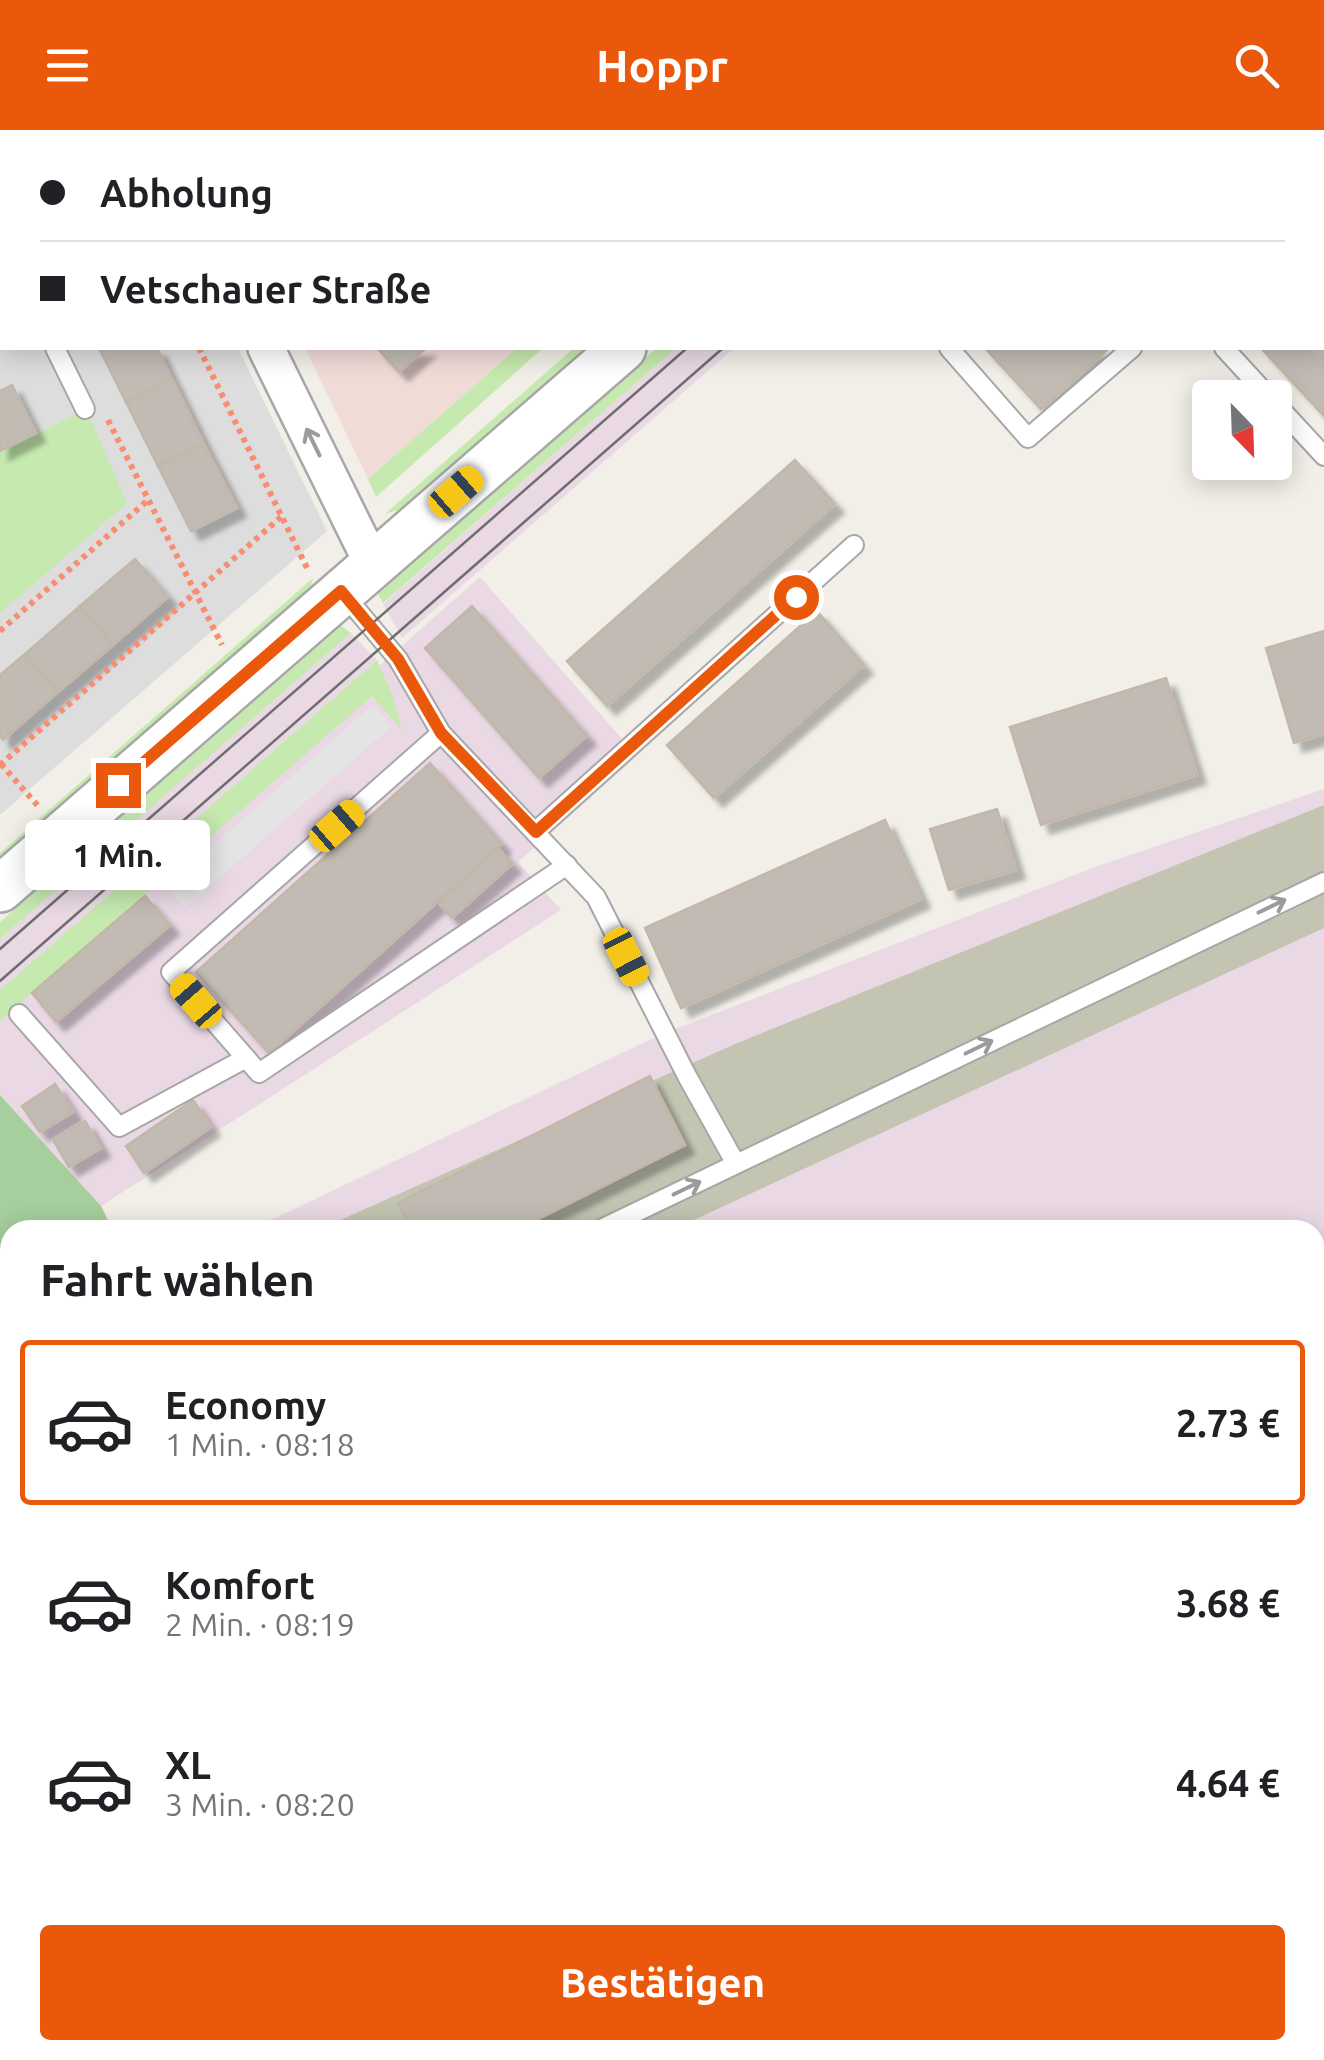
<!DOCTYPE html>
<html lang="de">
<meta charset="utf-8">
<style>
:root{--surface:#fff;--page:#f6f6f6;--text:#202124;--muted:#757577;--line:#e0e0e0;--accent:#ea580c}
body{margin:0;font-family:Ubuntu,sans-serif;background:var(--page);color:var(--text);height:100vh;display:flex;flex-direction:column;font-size:38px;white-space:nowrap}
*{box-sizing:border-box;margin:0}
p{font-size:32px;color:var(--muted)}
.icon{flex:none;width:55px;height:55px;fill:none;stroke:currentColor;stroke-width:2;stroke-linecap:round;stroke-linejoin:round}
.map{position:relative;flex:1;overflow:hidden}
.panel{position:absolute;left:0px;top:1090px;width:1325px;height:840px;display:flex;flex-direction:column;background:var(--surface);border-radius:30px 30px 0 0;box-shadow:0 5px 25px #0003}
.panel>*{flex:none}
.hud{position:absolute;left:0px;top:0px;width:1325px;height:220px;box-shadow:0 5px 25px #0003;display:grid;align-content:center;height:220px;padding:0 40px;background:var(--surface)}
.needle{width:65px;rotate:157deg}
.buttons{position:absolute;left:1192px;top:250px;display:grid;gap:20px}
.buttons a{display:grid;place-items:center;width:100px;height:100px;border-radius:10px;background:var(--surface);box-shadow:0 5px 25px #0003;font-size:50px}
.end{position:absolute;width:45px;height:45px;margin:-22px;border:12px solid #ea580c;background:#fff;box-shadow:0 0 0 5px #fff}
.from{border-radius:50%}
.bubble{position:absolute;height:70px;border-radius:10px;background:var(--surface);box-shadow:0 5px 25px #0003;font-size:32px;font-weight:700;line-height:70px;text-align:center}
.car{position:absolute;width:30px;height:60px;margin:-30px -15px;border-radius:12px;box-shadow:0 0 8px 2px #0007;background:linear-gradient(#f5c518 24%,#345 0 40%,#f5c518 0 76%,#345 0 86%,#f5c518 0)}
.hud b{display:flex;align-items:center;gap:35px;height:95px;font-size:38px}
.hud b+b{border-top:2px solid var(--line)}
.hud i{width:25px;height:25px;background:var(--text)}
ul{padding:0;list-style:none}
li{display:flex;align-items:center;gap:30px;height:165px;margin:0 20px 15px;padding:0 20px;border:5px solid transparent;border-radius:10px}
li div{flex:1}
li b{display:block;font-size:38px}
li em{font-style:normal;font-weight:700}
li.active{border-color:var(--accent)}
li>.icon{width:90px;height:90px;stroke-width:1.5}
h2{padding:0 40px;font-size:45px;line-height:120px}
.button{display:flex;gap:20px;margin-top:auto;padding:20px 40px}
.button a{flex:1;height:115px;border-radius:10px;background:var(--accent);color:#fff;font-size:40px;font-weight:700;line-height:115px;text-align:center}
header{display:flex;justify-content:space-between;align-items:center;height:130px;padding:0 40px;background:var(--accent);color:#fff;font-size:45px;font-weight:700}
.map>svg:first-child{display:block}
.residential{fill:#dedddd}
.commercial{fill:#f1dbd7}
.industrial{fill:#ead9e5}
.construction{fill:#c3c5b2}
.grass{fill:#c5e9ae}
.forest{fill:#a6cf9d}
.parking{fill:#e4e4e4}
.building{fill:#c1bbb3;stroke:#c2b7a9;stroke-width:2.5;filter:url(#shadow)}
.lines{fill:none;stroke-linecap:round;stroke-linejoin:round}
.service-casing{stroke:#a7a7a7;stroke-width:22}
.minor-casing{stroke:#a7a7a7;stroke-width:40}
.tertiary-casing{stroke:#a7a7a7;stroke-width:50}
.path{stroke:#f88e71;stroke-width:6;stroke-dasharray:5 5;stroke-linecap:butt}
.service{stroke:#fff;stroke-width:18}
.minor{stroke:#fff;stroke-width:35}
.tertiary{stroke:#fff;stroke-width:45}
.tram{stroke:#6e6e6e;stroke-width:2.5}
.rail-casing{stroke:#6e6e6e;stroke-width:11}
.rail{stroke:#fff;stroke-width:8;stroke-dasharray:22;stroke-linecap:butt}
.oneway{stroke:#9b9b9b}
.route{stroke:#ea580c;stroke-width:12}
</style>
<header><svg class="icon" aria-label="menu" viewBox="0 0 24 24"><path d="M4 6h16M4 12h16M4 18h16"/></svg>Hoppr<svg class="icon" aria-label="search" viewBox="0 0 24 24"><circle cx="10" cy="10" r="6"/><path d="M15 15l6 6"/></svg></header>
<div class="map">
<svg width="1324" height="1930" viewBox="0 0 1324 1930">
<defs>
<filter id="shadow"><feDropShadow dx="9" dy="9" stdDeviation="2.5" flood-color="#0004"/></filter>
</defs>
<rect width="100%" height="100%" fill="#f1efe7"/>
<polygon class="residential" points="0,0 134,2 2,2 2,218 238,218 327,401 0,685"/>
<polygon class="commercial" points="305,218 517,218 368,349"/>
<g class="industrial">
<polygon points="676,218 734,218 402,508 383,474"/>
<polygon points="480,447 637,626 518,732 561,780 101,1076 0,965 0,869"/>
<polygon points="351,503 377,530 0,860 0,809"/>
<polygon points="1324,659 1324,1930 0,1930 0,1864 10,1859 10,1920 1315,1920 1315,1100 250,1100 662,904 1095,737"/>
</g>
<g class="construction">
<polygon points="1324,675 1324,798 672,1100 318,1100 735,914"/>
<polygon points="10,1185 10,1407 0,1411 0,1187"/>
</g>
<g class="grass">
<polygon points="517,218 543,218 376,367 368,349"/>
<polygon points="574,218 595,218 412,376 385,384"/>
<polygon points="657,218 676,218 383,473 378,464"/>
<polygon points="86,279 127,373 0,483 0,323"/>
<polygon points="313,448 308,466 0,737 0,723"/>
<polygon points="341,496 351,503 0,809 0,792"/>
<polygon points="377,530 394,569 402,600 372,566 0,891 0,860"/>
</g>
<polygon class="forest" points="0,965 101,1076 113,1100 10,1100 8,1249 0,1248"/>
<polygon class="parking" points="373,575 392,596 185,778 166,757"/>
<g class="building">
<polygon points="1322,167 1324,168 1324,286 1261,218 1322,218"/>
<polygon points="99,218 157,218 172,249 126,272"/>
<polygon points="377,218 426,218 399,242"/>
<polygon points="985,218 1109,218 1041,279"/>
<polygon points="172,249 204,314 158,336 126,272"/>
<polygon points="12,255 36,303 0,321 0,261"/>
<polygon points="204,314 237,378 191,401 158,336"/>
<polygon points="795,330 835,374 607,576 567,531"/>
<polygon points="135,429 168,467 113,515 80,476"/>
<polygon points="80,476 113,515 58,562 25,524"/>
<polygon points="472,476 587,606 539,648 425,518"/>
<polygon points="817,481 864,535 714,668 667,615"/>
<polygon points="1324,501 1324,604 1294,613 1266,518"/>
<polygon points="25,524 58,562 3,610 0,606 0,545"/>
<polygon points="1166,548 1197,645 1041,695 1010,597"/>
<polygon points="430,633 502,714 269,923 196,842"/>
<polygon points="997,679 1016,740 949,760 930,699"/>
<polygon points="885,690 921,769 681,878 645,798"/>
<polygon points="498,718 512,734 452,788 438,772"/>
<polygon points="145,766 170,795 56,892 32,863"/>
<polygon points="650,946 685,1015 516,1100 411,1100 398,1073"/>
<polygon points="55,954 73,982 40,1002 22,976"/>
<polygon points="193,970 211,997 144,1043 126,1016"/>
<polygon points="85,991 101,1018 69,1037 53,1010"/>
</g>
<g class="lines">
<defs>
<g id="service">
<polyline points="227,0 228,2"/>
<polyline points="562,0 565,2"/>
<polyline points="507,2 510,0"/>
<polyline points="1108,2 1111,0"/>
<polyline points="0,105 2,110"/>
<polyline points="55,218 85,279"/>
<polyline points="949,218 1028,308 1132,218"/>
<polyline points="1224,218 1270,268"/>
<polyline points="1275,273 1324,326"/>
<polyline points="341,461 398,529 441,603 596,767 687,946 736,1034"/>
<polyline points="441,603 171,842 259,943 567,735"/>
<polyline points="535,702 854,415"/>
<polyline points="19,884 119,997 246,928"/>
<polyline points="599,1100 1324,752"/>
<polyline points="0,1303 10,1303"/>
</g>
<g id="minor">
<polyline points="159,0 160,2"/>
<polyline points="266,218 372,433"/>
</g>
<g id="tertiary">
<polyline points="873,2 875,0"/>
<polyline points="0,759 623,218"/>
</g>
</defs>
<use href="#service" class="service-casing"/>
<use href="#minor" class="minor-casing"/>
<use href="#tertiary" class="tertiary-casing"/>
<g class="path">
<polyline points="92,0 93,2"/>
<polyline points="806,2 809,0"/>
<polyline points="199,218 308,440"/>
<polyline points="108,290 222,515"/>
<polyline points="0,501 148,370"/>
<polyline points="1,634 39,677"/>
<polyline points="0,635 281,387"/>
</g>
<use href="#service" class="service"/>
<use href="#minor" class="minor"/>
<use href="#tertiary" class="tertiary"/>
<g class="tram">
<polyline points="932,2 935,0"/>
<polyline points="969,2 972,0"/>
<polyline points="0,819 687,218"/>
<polyline points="0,851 723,218"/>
</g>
<defs>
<g id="rail">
<polyline points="1315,1302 1324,1297"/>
<polyline points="1315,1329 1324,1324"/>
<polyline points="1315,1716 1324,1713"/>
<polyline points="1315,1867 1324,1862"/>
<polyline points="57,1930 77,1920"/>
<polyline points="111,1930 131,1920"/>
<polyline points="517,1930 545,1920"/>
<polyline points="1188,1930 1208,1920"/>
</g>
</defs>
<use href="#rail" class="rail-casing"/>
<use href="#rail" class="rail"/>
</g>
<defs><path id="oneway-shaft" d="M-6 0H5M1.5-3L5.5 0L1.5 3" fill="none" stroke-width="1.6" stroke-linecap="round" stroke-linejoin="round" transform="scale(2.5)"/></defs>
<g class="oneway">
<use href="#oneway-shaft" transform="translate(313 312) rotate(-116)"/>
<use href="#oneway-shaft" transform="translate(1272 776) rotate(-26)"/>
<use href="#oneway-shaft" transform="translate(979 917) rotate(-26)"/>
<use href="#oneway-shaft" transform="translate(687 1058) rotate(-26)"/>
</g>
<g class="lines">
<polyline class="route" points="118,655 341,461 398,529 441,603 536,702 796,467"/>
</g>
</svg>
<div class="buttons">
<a><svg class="needle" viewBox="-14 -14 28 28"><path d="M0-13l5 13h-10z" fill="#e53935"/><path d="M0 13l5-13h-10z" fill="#757577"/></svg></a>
</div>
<i class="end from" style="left:796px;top:467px"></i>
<i class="end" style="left:118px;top:655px"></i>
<div class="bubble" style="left:25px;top:690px;width:185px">1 Min.</div>
<i class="car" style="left:456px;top:362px;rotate:49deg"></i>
<i class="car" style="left:337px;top:696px;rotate:49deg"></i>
<i class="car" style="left:626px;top:827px;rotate:153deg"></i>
<i class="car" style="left:196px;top:871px;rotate:319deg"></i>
<div class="hud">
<b><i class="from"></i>Abholung</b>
<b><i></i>Vetschauer Straße</b>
</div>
<section class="panel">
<h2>Fahrt wählen</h2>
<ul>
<li class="active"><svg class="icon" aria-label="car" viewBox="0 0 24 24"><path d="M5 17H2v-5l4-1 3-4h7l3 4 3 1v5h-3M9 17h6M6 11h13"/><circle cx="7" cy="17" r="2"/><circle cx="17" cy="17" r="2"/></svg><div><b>Economy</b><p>1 Min. · 08:18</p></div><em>2.73 €</em></li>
<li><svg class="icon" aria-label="car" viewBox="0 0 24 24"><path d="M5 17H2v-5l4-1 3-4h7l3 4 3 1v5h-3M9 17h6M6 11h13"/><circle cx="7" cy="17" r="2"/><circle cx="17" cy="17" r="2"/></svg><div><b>Komfort</b><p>2 Min. · 08:19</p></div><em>3.68 €</em></li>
<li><svg class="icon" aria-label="car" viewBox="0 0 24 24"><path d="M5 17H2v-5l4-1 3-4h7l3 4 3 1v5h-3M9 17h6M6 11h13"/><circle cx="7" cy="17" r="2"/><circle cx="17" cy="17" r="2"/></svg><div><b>XL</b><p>3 Min. · 08:20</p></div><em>4.64 €</em></li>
</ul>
<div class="button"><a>Bestätigen</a></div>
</section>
</div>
